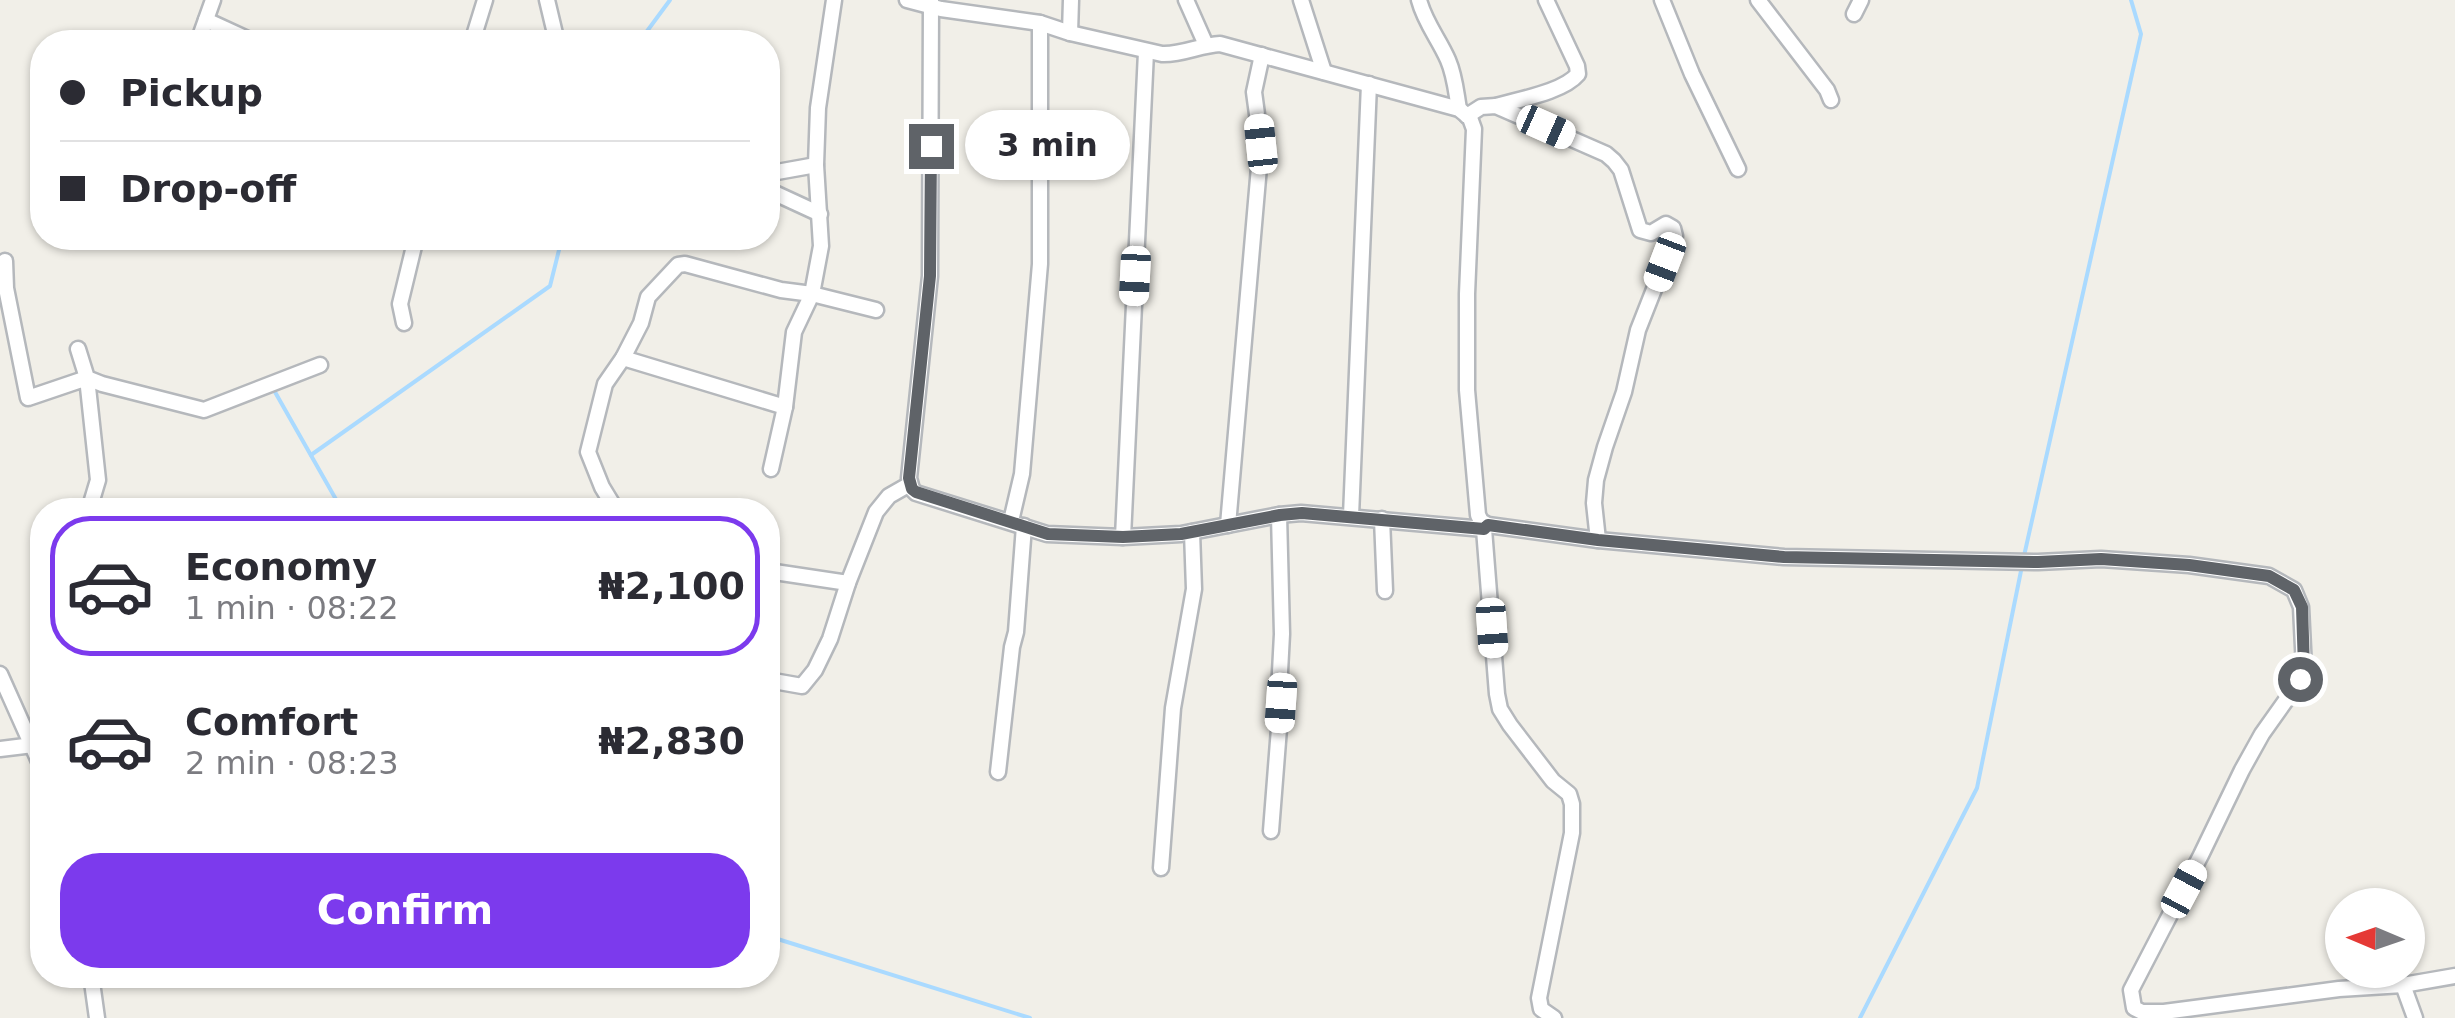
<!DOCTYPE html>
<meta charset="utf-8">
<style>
:root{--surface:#fff;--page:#f2f2f3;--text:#2b2b33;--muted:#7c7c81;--line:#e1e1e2;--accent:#7c3aed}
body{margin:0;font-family:"DejaVu Sans",sans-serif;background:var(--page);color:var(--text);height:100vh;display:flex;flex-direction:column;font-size:38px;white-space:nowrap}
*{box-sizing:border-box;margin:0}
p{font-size:32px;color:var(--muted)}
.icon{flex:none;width:55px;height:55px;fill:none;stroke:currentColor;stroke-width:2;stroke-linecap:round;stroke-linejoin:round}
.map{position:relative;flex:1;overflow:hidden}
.drawer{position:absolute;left:30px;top:498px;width:750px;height:490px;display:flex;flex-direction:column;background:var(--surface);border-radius:40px;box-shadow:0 2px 8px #0004}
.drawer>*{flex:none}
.hud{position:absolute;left:30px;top:30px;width:750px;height:220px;border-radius:40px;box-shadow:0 2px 8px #0004;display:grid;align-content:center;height:220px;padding:0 30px;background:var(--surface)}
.needle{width:65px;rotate:272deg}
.fabs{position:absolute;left:2325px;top:888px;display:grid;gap:20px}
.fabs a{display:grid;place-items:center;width:100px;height:100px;border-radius:50%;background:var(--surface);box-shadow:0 2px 8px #0004;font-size:50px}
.end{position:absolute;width:45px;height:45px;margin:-22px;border:12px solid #5f6368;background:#fff;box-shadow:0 0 0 5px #fff}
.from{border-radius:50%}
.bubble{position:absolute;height:70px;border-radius:35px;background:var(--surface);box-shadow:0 2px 8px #0004;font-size:32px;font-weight:600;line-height:70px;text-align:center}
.car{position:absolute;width:30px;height:60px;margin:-30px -15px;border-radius:12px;box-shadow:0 0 8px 2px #0007;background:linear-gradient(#fff 24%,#345 0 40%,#fff 0 76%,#345 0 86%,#fff 0)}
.hud b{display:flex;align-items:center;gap:35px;height:95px;font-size:38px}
.hud b+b{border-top:2px solid var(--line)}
.hud i{width:25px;height:25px;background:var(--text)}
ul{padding:18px 0 0;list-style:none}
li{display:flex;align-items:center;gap:30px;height:140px;margin:0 20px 15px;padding:0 10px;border:5px solid transparent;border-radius:40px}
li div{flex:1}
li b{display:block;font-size:38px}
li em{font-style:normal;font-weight:600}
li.current{border-color:var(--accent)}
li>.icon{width:90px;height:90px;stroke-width:1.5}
.primary-button{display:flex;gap:20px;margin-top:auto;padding:20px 30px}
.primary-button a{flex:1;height:115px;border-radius:40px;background:var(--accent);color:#fff;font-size:40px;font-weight:600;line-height:115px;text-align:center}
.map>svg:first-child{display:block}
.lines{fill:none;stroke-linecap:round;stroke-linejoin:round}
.stream{stroke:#aadaff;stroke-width:4}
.minor-casing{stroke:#b5b8bc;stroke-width:19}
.minor{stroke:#fff;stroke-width:14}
.route{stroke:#5f6368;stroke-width:12}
</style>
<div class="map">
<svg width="2455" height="1018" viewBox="0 0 2455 1018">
<rect width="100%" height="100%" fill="#f1efe8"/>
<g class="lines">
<g class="stream">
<polyline points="639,42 670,0"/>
<polyline points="275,392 342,510"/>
<polyline points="311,455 550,286 562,238"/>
<polyline points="2024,556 2141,34 2131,0"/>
<polyline points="768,936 1030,1018"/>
<polyline points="1860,1018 1977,788 2022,566"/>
</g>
<defs>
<g id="minor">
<polyline points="547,0 557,42"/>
<path d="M 907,0 L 941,9 L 1040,23 L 1070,33 L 1162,54 C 1182,55 1200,45 1220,44 L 1459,109 L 1470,118 L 1474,129 L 1467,294 L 1467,390 L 1478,515 L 1481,521 L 1488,525 L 1598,540 L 1784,557 L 2038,562 L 2101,559 L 2189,565 L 2269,576 L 2294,590 L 2301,607 L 2304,668 L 2301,679 L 2262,734 L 2242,770 L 2201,855 L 2131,990 L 2134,1008 L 2142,1012 L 2164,1012 L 2339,989 L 2403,985 L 2455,976"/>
<polyline points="1186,0 1206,45"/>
<polyline points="1301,0 1324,72"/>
<path d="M 1419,0 C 1425,23 1439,39 1448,60 C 1455,76 1456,92 1459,109"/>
<polyline points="1662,0 1692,74 1738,169"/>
<polyline points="1758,0 1827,90 1831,100"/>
<polyline points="931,1 930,276 909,478 912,489 916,493 1047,534 1123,537 1181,534 1279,515 1301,513 1484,529 1488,525"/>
<polyline points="1854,14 1861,0"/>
<polyline points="206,20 254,42"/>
<polyline points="1070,33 1071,0"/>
<polyline points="198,42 213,0"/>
<polyline points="472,42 485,0"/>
<path d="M 1496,106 C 1520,99 1563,92 1578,74 L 1577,66 L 1546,0"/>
<polyline points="1467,116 1481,107 1496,106 1606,154 1614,161 1621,170 1640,230 1651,233 1666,224 1673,228 1675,236 1638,330 1624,392 1605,447 1596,480 1594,503 1598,540"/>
<polyline points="777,172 816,165"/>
<polyline points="768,190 820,214"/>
<polyline points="5,261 6,288 28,398 87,378 98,480 89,510"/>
<polyline points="404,323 400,304 416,238"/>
<polyline points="78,349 87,378 102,384 204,410 320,365"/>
<polyline points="623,358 785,407"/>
<polyline points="771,469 785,407 794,332 812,294 821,246 816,165 818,108 834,0"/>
<polyline points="616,510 602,487 588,452 605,384 623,358 641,323 648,297 678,265 685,264 781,290 812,294 876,310"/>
<polyline points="1351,516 1369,84"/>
<polyline points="1382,519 1385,591"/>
<polyline points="1011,521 1022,474 1040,264 1040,23"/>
<polyline points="1228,525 1261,144 1254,92 1262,55"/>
<polyline points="1484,529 1497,694 1500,709 1510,725 1553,781 1569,794 1572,804 1572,833 1539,998 1541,1009 1554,1018"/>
<polyline points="1123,537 1146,52"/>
<polyline points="768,571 848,583"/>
<polyline points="0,674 42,768"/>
<polyline points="768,680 802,686 815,670 830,639 848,583 876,512 889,496 910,484"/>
<polyline points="0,749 33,745 42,740"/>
<polyline points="998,772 1012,647 1016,632 1024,526"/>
<polyline points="1271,831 1281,703 1279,691 1282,634 1279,515"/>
<polyline points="1161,868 1173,708 1194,589 1192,532"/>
<polyline points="91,975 97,1018"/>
<polyline points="2403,985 2415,1018"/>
</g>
</defs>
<use href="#minor" class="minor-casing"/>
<use href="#minor" class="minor"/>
</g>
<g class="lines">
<polyline class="route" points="931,146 930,276 909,478 912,489 916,492 1048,534 1123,537 1181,534 1280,515 1302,513 1484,529 1488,525 1598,540 1784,557 2038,562 2101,559 2189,565 2269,576 2294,590 2302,607 2304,668 2300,679"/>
</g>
</svg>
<div class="fabs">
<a><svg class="needle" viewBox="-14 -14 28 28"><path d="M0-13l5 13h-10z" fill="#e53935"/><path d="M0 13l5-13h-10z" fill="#7c7c81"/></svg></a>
</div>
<i class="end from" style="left:2300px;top:679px"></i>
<i class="end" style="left:931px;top:146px"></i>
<div class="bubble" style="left:965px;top:110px;width:165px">3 min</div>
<i class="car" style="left:1546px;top:127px;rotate:114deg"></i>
<i class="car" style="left:1261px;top:144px;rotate:354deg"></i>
<i class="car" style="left:1665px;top:262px;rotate:201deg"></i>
<i class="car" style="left:1135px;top:276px;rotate:183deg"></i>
<i class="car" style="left:1492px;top:628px;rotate:176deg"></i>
<i class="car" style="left:1281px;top:703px;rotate:184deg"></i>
<i class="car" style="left:2184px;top:889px;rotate:28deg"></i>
<div class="hud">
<b><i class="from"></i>Pickup</b>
<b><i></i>Drop-off</b>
</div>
<section class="drawer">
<ul>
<li class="current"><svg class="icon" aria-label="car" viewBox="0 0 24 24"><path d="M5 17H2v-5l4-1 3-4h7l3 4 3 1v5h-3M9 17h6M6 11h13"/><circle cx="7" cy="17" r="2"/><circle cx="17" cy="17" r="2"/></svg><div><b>Economy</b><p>1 min · 08:22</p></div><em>₦2,100</em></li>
<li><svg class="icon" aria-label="car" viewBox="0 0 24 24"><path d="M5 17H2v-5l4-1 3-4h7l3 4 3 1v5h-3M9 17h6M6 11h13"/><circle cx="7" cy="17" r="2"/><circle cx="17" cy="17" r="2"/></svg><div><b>Comfort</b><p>2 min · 08:23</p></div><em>₦2,830</em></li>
</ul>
<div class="primary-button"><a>Confirm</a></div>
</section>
</div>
